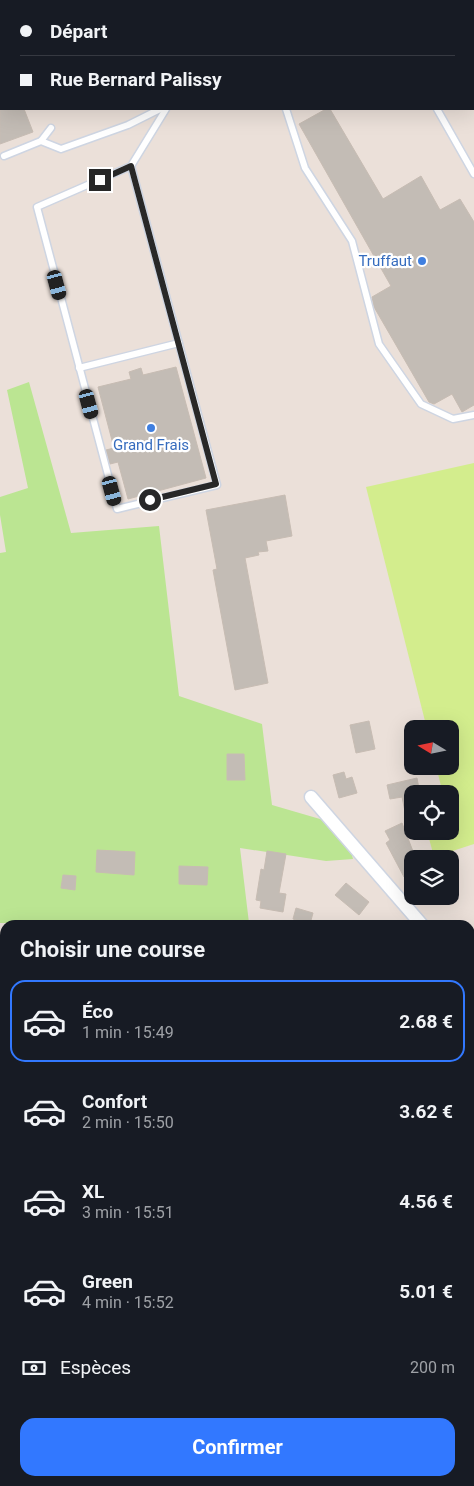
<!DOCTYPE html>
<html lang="fr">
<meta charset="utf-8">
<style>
:root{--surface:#171b24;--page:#242831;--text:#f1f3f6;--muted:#9ea1a6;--line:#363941;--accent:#3278ff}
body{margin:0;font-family:Roboto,sans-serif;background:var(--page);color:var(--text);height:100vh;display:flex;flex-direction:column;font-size:19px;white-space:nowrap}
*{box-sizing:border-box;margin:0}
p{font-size:16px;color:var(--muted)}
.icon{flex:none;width:28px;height:28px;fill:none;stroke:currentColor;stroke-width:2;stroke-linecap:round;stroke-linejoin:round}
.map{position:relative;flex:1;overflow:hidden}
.drawer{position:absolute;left:0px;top:920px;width:475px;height:566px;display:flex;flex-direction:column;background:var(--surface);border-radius:15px 15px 0 0;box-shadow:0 5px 20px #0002}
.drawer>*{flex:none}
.guide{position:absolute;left:0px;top:0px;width:475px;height:110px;box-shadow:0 5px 20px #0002;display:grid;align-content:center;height:110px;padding:0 20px;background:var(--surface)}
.needle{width:32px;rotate:280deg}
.fabs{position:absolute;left:404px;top:720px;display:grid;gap:10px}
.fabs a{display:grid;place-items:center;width:55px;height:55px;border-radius:10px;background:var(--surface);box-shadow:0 5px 20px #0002;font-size:25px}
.end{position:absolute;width:22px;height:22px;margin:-11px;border:6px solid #282828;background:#fff;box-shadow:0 0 0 2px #fff}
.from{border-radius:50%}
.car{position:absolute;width:15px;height:30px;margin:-15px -8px;border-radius:6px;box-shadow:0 0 4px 1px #0007;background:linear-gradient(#222 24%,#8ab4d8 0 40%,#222 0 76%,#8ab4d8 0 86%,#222 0)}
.guide b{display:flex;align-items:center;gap:18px;height:48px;font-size:19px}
.guide b+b{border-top:1px solid var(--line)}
.guide i{width:12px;height:12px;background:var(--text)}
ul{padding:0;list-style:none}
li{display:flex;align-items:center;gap:15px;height:82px;margin:0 10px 8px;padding:0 10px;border:2px solid transparent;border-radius:15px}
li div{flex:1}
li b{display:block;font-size:19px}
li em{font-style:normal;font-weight:700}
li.selected{border-color:var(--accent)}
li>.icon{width:45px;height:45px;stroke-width:1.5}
h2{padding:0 20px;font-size:22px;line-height:60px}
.pay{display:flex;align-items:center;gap:12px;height:55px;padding:0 20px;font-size:19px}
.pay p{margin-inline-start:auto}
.action{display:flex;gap:10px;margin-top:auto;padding:10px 20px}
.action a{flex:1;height:58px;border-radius:15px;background:var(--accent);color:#fff;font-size:20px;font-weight:700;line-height:58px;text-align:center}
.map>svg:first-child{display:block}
.green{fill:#bbe592}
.pitch{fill:#d3ed8d}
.building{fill:#c3bcb5;stroke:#c7bcb3}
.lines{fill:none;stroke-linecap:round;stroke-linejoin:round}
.lane-casing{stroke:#ced5e2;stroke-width:9}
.street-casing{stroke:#ced5e2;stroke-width:15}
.secondary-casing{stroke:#ced5e2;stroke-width:21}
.lane{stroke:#fff;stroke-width:6}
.street{stroke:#fff;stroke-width:12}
.secondary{stroke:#fff;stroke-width:19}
.route{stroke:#282828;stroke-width:6}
.shop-dot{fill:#3f7fe0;stroke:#fff;stroke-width:2}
.labels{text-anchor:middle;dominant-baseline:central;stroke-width:4.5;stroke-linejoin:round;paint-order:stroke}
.shop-label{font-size:15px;fill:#366cbe;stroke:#fff;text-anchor:end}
</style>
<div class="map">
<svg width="474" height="1486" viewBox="0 0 474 1486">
<rect width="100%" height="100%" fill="#ebe0d9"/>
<polygon class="green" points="29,382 71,533 159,526 179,696 262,724 272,805 344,826 353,859 326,861 240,848 249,923 263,925 0,923 0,553 6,552 0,515 0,497 28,488 7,390"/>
<polygon class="pitch" points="474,463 474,844 434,857 427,831 450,831 450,794 443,794 436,766 450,766 450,729 427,729 366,487"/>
<g class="building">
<polygon points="0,109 24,109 33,132 0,144"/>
<polygon points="326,109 330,109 383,199 421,176 440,210 460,199 474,222 474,405 462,412 452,394 434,404 429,402 374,307 372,297 391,286 299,124"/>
<polygon points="176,367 206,478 128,499 118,462 110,464 106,450 114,448 98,387 131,379 129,372 141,368 143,375"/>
<polygon points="285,495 292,536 266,541 268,551 258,552 259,555 245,558 268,683 235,690 213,570 217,569 206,510"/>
<polygon points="369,721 375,749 356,753 350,725"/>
<polygon points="227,754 244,754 245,780 227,780"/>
<polygon points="344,772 346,779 352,777 357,793 339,798 333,775"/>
<polygon points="417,778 420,794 412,794 412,820 407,821 402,797 390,799 387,785"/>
<polygon points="402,823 416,859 412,859 412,872 404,877 386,843 390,840 385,831"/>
<polygon points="97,850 135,852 134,875 96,872"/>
<polygon points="267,851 286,854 279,893 286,894 283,912 260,908 261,901 256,900 261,869 264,870"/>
<polygon points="179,866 208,867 207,885 179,884"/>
<polygon points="63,875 76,876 75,890 61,888"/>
<polygon points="346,883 369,902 359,915 335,895"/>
<polygon points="296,908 313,913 310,924 293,919"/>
</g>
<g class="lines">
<defs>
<g id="lane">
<polyline points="184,0 184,1"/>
<polyline points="286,109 305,168 352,241 379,344 421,404 453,419 474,415"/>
<polyline points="437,109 474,174"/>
<polyline points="41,141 61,149 128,125 160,109"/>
<polyline points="4,156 41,141 51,128"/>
<polyline points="131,166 217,485 117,509 37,207 131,166 166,109"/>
<polyline points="79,368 179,343"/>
</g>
<g id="street">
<polyline points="364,1 366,0"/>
<polyline points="311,797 422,925"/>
<polyline points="470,971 474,973"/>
<polyline points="0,982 5,984"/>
<polyline points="0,1261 5,1263"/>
<polyline points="470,1444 474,1446"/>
<polyline points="110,1481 110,1486"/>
</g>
<g id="secondary">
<polyline points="454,0 454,1"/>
<polyline points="470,1180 474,1178"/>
<polyline points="46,1486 52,1481"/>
</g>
</defs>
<use href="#lane" class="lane-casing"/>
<use href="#street" class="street-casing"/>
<use href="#secondary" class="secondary-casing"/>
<use href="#lane" class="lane"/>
<use href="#street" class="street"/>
<use href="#secondary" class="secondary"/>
</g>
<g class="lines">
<polyline class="route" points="100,180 131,166 216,484 150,500"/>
</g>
<g class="shop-dot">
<circle cx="422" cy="261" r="5"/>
<circle cx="151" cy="428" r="5"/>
</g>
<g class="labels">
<g class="shop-label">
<text x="412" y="261">Truffaut</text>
<text x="151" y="445" text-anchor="middle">Grand Frais</text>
</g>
</g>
</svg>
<div class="fabs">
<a><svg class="needle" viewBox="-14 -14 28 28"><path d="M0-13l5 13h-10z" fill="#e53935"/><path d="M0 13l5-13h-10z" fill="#9ea1a6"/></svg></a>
<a><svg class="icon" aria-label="locate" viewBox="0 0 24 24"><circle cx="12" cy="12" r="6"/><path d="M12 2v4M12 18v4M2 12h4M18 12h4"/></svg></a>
<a><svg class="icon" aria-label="layers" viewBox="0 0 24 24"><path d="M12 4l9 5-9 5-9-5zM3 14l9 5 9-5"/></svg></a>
</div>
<i class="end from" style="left:150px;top:500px"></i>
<i class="end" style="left:100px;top:180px"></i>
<i class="car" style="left:57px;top:285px;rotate:165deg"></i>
<i class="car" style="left:89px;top:404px;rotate:165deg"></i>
<i class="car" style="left:112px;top:491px;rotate:165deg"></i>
<div class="guide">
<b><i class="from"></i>Départ</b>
<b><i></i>Rue Bernard Palissy</b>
</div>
<section class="drawer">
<h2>Choisir une course</h2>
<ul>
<li class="selected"><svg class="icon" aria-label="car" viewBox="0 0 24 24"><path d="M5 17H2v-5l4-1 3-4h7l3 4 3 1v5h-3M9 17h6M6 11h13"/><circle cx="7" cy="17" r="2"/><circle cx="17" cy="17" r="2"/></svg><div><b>Éco</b><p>1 min · 15:49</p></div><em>2.68 €</em></li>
<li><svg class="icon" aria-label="car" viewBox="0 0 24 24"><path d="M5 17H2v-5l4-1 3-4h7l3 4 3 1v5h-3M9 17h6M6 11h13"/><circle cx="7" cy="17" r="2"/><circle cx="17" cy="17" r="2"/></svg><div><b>Confort</b><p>2 min · 15:50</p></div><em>3.62 €</em></li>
<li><svg class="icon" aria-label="car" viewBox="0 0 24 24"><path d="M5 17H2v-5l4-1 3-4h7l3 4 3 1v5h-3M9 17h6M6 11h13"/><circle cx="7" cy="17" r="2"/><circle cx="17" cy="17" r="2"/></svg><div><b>XL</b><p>3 min · 15:51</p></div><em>4.56 €</em></li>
<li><svg class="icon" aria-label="car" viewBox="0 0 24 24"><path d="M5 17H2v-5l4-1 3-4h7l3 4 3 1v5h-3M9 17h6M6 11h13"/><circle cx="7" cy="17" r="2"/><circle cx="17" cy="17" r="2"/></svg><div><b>Green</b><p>4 min · 15:52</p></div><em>5.01 €</em></li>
</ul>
<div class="pay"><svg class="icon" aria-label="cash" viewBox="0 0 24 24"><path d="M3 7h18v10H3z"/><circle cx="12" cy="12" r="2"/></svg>Espèces<p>200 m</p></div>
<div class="action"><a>Confirmer</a></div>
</section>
</div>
